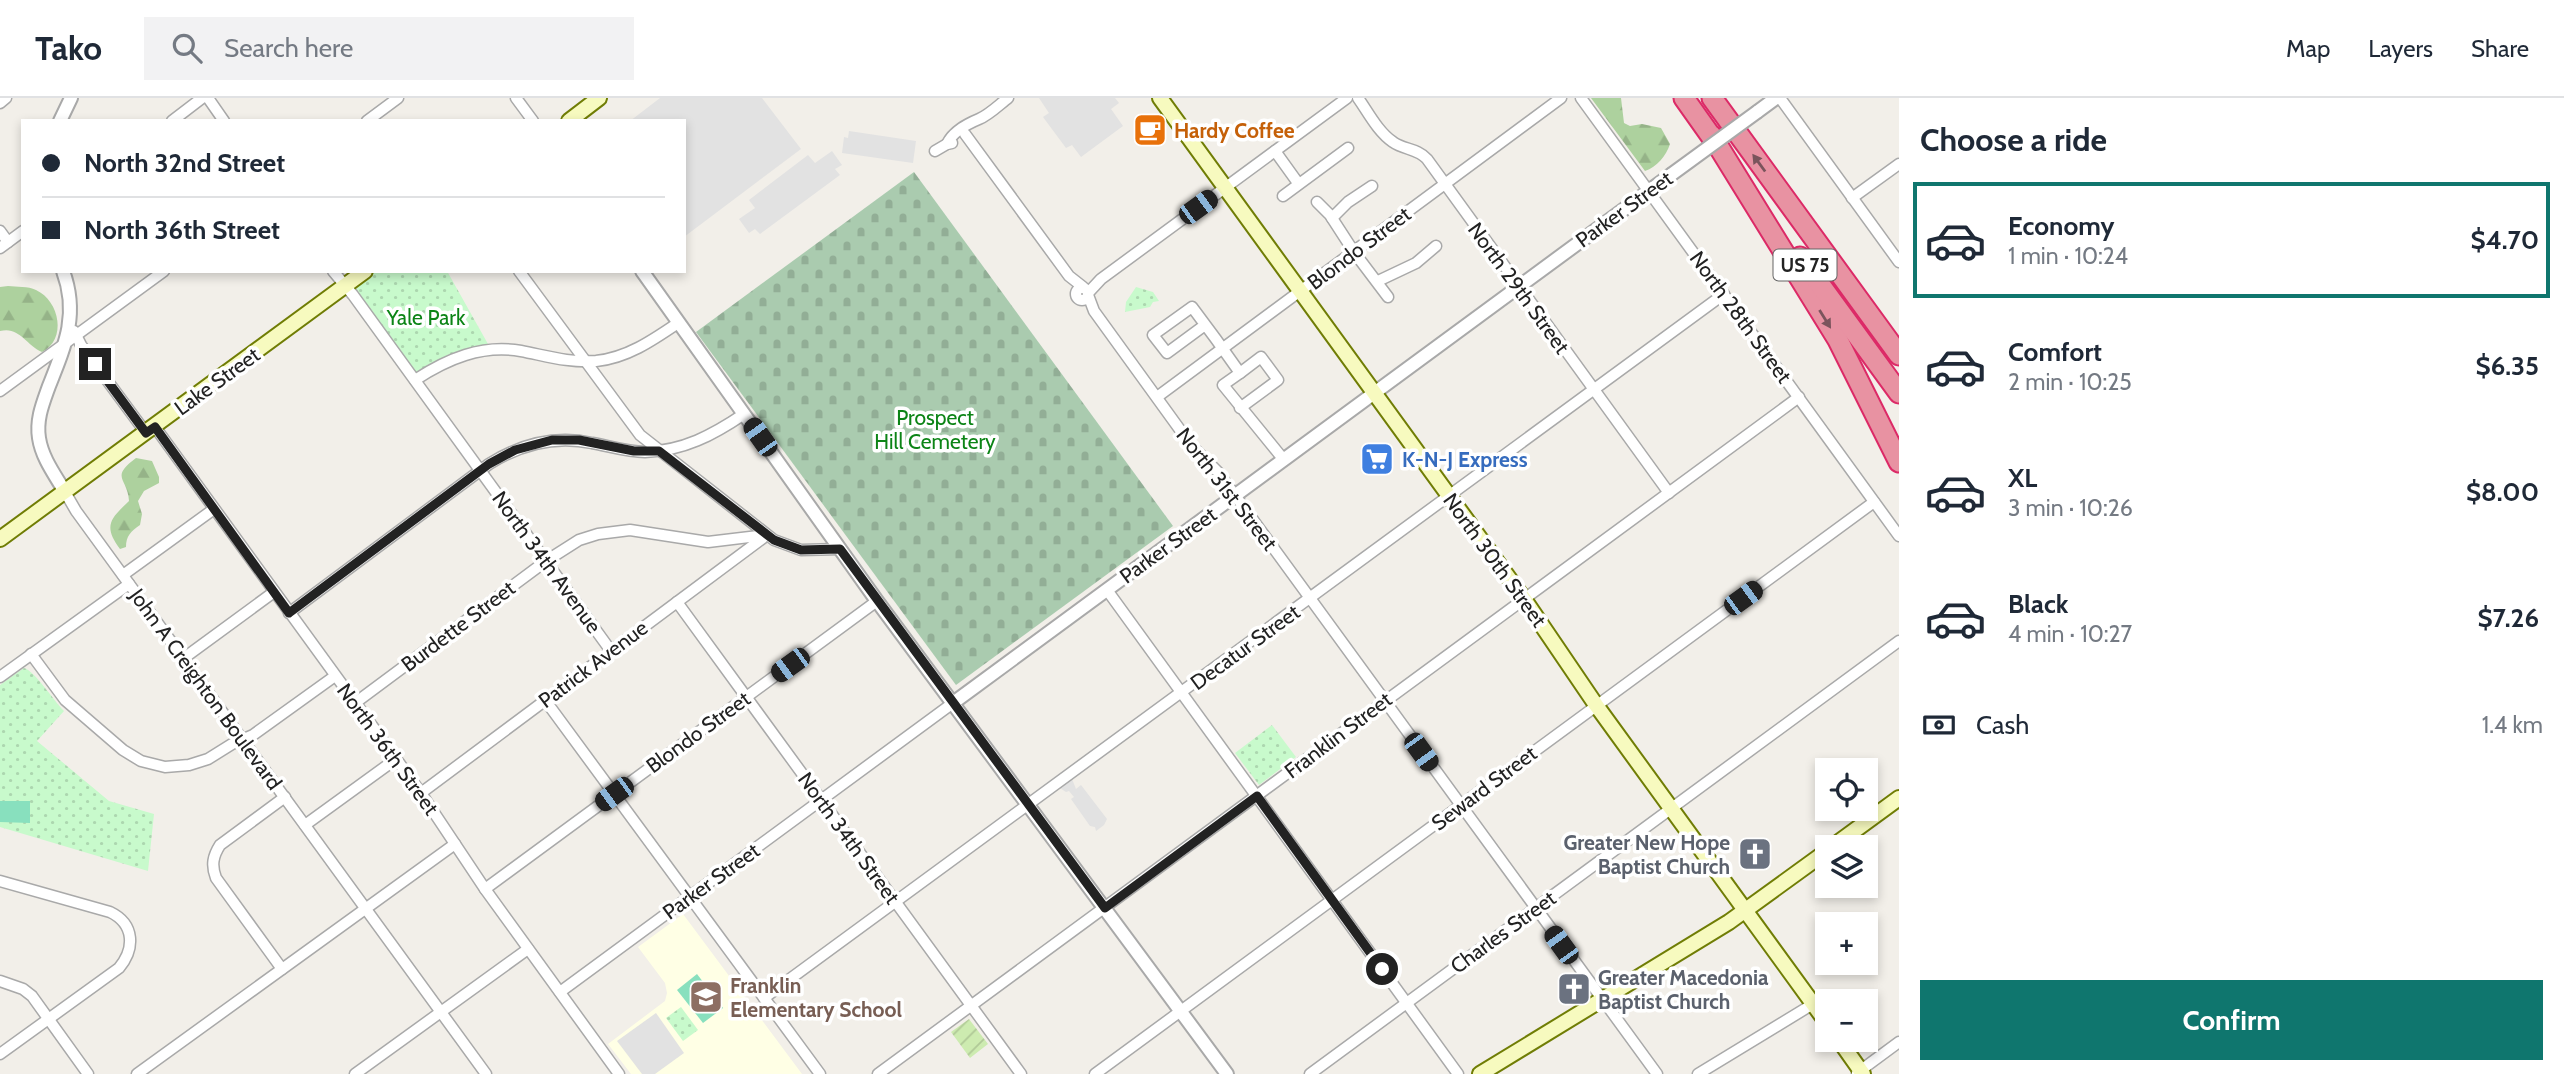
<!DOCTYPE html>
<meta charset="utf-8">
<style>
:root{--surface:#fff;--page:#f2f2f3;--text:#1f2937;--muted:#747a83;--line:#e0e1e3;--accent:#0f766e}
body{margin:0;font-family:Cabin,sans-serif;background:var(--page);color:var(--text);height:100vh;display:flex;flex-direction:column;font-size:26px;white-space:nowrap}
*{box-sizing:border-box;margin:0}
p{font-size:23px;color:var(--muted)}
.icon{flex:none;width:38px;height:38px;fill:none;stroke:currentColor;stroke-width:2;stroke-linecap:round;stroke-linejoin:round}
.map{position:relative;flex:1;overflow:hidden}
.sheet{display:flex;flex-direction:column;background:var(--surface);width:665px}
.sheet>*{flex:none}
.top-card{position:absolute;left:21px;top:21px;width:665px;height:154px;border-radius:0px;box-shadow:0 4px 10px #0003;display:grid;align-content:center;height:154px;padding:0 21px;background:var(--surface)}
.fabs{position:absolute;left:1815px;top:660px;display:grid;gap:14px}
.fabs a{display:grid;place-items:center;width:63px;height:63px;border-radius:0px;background:var(--surface);box-shadow:0 4px 10px #0003;font-size:35px}
.end{position:absolute;width:32px;height:32px;margin:-16px;border:9px solid #222;background:#fff;box-shadow:0 0 0 4px #fff}
.from{border-radius:50%}
.car{position:absolute;width:21px;height:42px;margin:-21px -10px;border-radius:9px;box-shadow:0 0 5px 2px #0007;background:linear-gradient(#222 24%,#8ab4d8 0 40%,#222 0 76%,#8ab4d8 0 86%,#222 0)}
.top-card b{display:flex;align-items:center;gap:24px;height:66px;font-size:26px}
.top-card b+b{border-top:2px solid var(--line)}
.top-card i{width:18px;height:18px;background:var(--text)}
ul{padding:0;list-style:none}
li{display:flex;align-items:center;gap:21px;height:116px;margin:0 14px 10px;padding:0 7px;border:4px solid transparent;border-radius:0px}
li div{flex:1}
li b{display:block;font-size:26px}
li em{font-style:normal;font-weight:700}
li.active{border-color:var(--accent)}
li>.icon{width:63px;height:63px;stroke-width:1.5}
h2{padding:0 21px;font-size:32px;line-height:84px}
.pay{display:flex;align-items:center;gap:18px;height:77px;padding:0 21px;font-size:26px}
.pay p{margin-inline-start:auto}
.cta{display:flex;gap:14px;margin-top:auto;padding:14px 21px}
.cta a{flex:1;height:80px;border-radius:0px;background:var(--accent);color:#fff;font-size:28px;font-weight:700;line-height:80px;text-align:center}
header{display:flex;align-items:center;gap:42px;box-sizing:border-box;height:98px;padding:0 35px;background:var(--surface);border-bottom:2px solid var(--line)}
header strong{font-size:33px}
nav{display:flex;gap:38px;margin-inline-start:auto;font-size:24px}
.search{width:490px;height:63px;background:var(--page);display:flex;align-items:center;gap:18px;box-sizing:border-box;padding:0 24px;border-radius:0px;color:var(--muted);font-size:26px}
main{display:flex;flex:1;min-height:0}
.map>svg:first-child{display:block}
.education{fill:#ffffe5}
.forest{fill:url(#forest-firs)}
.cemetery{fill:url(#cemetery-stones)}
.park{fill:url(#park-dots)}
.garden{fill:url(#garden-furrows)}
.pitch{fill:#88e0be}
.parking{fill:#e2e2e2}
.lines{fill:none;stroke-linecap:round;stroke-linejoin:round}
.minor-casing{stroke:#a9a9a9;stroke-width:13}
.tertiary-casing{stroke:#a9a9a9;stroke-width:16}
.secondary-casing{stroke:#707d05;stroke-width:18}
.motorway-casing{stroke:#dc2a67;stroke-width:23}
.minor{stroke:#fff;stroke-width:10}
.tertiary{stroke:#fff;stroke-width:12}
.secondary{stroke:#f7fabf;stroke-width:14}
.motorway{stroke:#e892a2;stroke-width:19}
.tertiary-bridge-casing{stroke:#a9a9a9;stroke-width:16;stroke-linecap:butt}
.tertiary-bridge{stroke:#fff;stroke-width:12}
.oneway{fill:#7b545c}
.route{stroke:#222;stroke-width:9}
.labels{text-anchor:middle;dominant-baseline:central;stroke-width:7;stroke-linejoin:round;paint-order:stroke}
.shield{fill:#fff;stroke:#646464;stroke-width:2}
.shield-label{font-size:19px;font-weight:bold;fill:#222}
.food-label{font-size:21px;font-weight:bold;fill:#c56008;stroke:#fff;text-anchor:start}
.street-label{font-size:21px;fill:#222;stroke:#fff}
.park-label{font-size:21px;fill:#0c8416;stroke:#fff}
.shop-label{font-size:21px;font-weight:bold;fill:#366cbe;stroke:#fff;text-anchor:start}
.worship-label{font-size:21px;font-weight:bold;fill:#5b616d;stroke:#fff;text-anchor:end}
.education-label{font-size:21px;font-weight:bold;fill:#785e54;stroke:#fff;text-anchor:start}
</style>
<header>
<strong>Tako</strong>
<div class="search"><svg class="icon" aria-label="search" viewBox="0 0 24 24"><circle cx="10" cy="10" r="6"/><path d="M15 15l6 6"/></svg>Search here</div>
<nav><a>Map</a><a>Layers</a><a>Share</a></nav>
</header>
<main>
<div class="map">
<svg width="1899" height="976" viewBox="0 0 1899 976">
<defs>
<pattern id="forest-firs" width="22" height="20" patternUnits="userSpaceOnUse" patternTransform="scale(1.75)"><rect width="22" height="20" fill="#add19e"/><path d="M5 1l3.5 6h-7zM16 11l3.5 6h-7z" fill="#95b388"/></pattern>
<pattern id="cemetery-stones" width="16" height="16" patternUnits="userSpaceOnUse" patternTransform="scale(1.75)"><rect width="16" height="16" fill="#aacbaf"/><path d="M2 7V4a2 2 0 0 1 4 0v3zM10 15v-3a2 2 0 0 1 4 0v3z" fill="#92ae96"/></pattern>
<pattern id="park-dots" width="8" height="8" patternUnits="userSpaceOnUse" patternTransform="scale(1.75)"><rect width="8" height="8" fill="#c8facc"/><path d="M2 2h.1M6 6h.1" fill="none" stroke="#acd6af" stroke-width="1.8" stroke-linecap="round"/></pattern>
<pattern id="garden-furrows" width="10" height="10" patternUnits="userSpaceOnUse" patternTransform="scale(1.75)"><rect width="10" height="10" fill="#cdebb0"/><path d="M-1 1l2-2M0 10L10 0M9 11l2-2" fill="none" stroke="#b0c997"/></pattern>
</defs>
<rect width="100%" height="100%" fill="#f2efe9"/>
<polygon class="education" points="683,816 802,976 631,976 608,946 665,903 667,895 665,885 638,849"/>
<g class="forest">
<path d="M 1591,0 L 1621,0 L 1624,25 L 1630,28 L 1642,26 L 1661,30 L 1670,46 C 1666,58 1657,69 1645,73 Z"/>
<path d="M 8,188 C 17,189 28,188 36,192 C 60,203 67,242 42,254 C 25,246 19,228 0,233 L 0,189 Z"/>
<path d="M 136,360 L 152,363 L 159,379 L 159,385 L 144,393 L 138,403 L 142,416 L 140,427 C 131,433 126,438 126,449 L 120,451 C 103,428 110,421 129,403 C 128,380 109,380 136,360 Z"/>
</g>
<polygon class="cemetery" points="914,74 1173,428 956,587 696,234"/>
<g class="park">
<path d="M 375,173 L 447,173 L 488,246 C 461,252 439,260 415,275 L 353,190 Z"/>
<polygon points="1136,189 1153,194 1159,203 1153,204 1150,209 1125,214 1126,204"/>
<path d="M 24,570 C 35,573 53,602 64,613 L 37,643 L 109,703 L 154,716 L 148,773 L 0,729 L 0,587 Z"/>
<polygon points="1272,627 1296,659 1259,687 1235,655"/>
<polygon points="681,909 698,932 683,943 666,920"/>
</g>
<polygon class="garden" points="969,921 988,946 970,960 951,934"/>
<g class="pitch">
<polygon points="0,703 30,703 30,725 0,724"/>
<polygon points="697,876 723,910 703,925 677,892"/>
</g>
<g class="parking">
<polygon points="660,0 762,0 801,51 684,139 684,23 630,23"/>
<polygon points="1039,0 1115,0 1119,5 1111,11 1123,28 1081,59 1072,47 1066,50 1043,19 1049,15"/>
<polygon points="849,33 916,43 913,65 842,55 844,39 848,40"/>
<polygon points="832,53 842,67 835,71 840,77 760,136 755,131 749,135 739,121 755,110 749,102 808,57 815,65"/>
<polygon points="1072,681 1076,691 1081,687 1107,721 1104,727 1096,733 1095,729 1090,728 1071,701 1074,699 1069,693 1066,694 1060,690"/>
<polygon points="656,915 684,955 655,976 642,976 617,943"/>
</g>
<g class="lines">
<defs>
<g id="minor">
<polyline points="208,0 224,23"/>
<polyline points="516,0 533,23"/>
<path d="M 1358,0 C 1368,14 1378,34 1393,44 C 1404,52 1417,50 1427,61 L 1669,395"/>
<polyline points="1581,0 1899,438"/>
<polyline points="1780,0 1899,164"/>
<polyline points="0,5 6,0"/>
<polyline points="172,23 202,0"/>
<polyline points="367,23 398,0"/>
<polyline points="965,36 1069,178 1083,189"/>
<path d="M 947,46 C 953,33 967,26 979,21 C 989,17 1000,6 1008,0"/>
<polyline points="935,53 947,46 952,45"/>
<polyline points="1275,53 1298,85"/>
<polyline points="1283,98 1348,50"/>
<polyline points="1852,100 1899,66"/>
<polyline points="1317,104 1330,117 1354,154 1388,199"/>
<polyline points="1332,120 1348,104 1372,88"/>
<polyline points="0,133 8,144"/>
<polyline points="0,150 23,133"/>
<polyline points="333,173 353,197 611,553"/>
<polyline points="519,173 640,337 774,442 801,452 840,451"/>
<polyline points="1378,183 1416,165 1436,148"/>
<circle cx="1082" cy="196" r="6"/>
<polyline points="1088,195 1101,181 1347,0"/>
<polyline points="1088,197 1094,213 1191,347 1218,374 1657,976"/>
<path d="M 1205,227 L 1167,255 L 1153,237 L 1192,209 C 1208,230 1224,252 1240,275 L 1223,287 L 1284,362"/>
<polyline points="74,233 81,247 146,335"/>
<path d="M 415,282 C 447,261 482,246 521,253 C 547,258 569,265 596,263 C 627,260 653,242 678,225"/>
<polyline points="0,293 164,173"/>
<polyline points="1157,299 1561,0"/>
<polyline points="1240,310 1278,282 1261,259 1240,275"/>
<polyline points="155,329 421,695 485,791 619,976"/>
<polyline points="65,394 76,413 486,976"/>
<polyline points="123,477 214,411"/>
<polyline points="1107,492 1458,976"/>
<polyline points="677,504 1021,976"/>
<path d="M 289,515 L 489,366 C 521,346 555,337 592,345 C 609,348 627,354 645,354 C 683,353 713,337 744,316"/>
<polyline points="31,556 65,602 123,652 141,663 165,669 189,667 208,661 232,646 253,637 335,578"/>
<polyline points="184,560 274,494"/>
<polyline points="0,579 129,486"/>
<polyline points="545,602 820,976"/>
<polyline points="355,605 546,463 579,442 598,436 630,432 708,444 766,437"/>
<polyline points="421,695 763,440"/>
<polyline points="305,727 396,661"/>
<path d="M 0,783 L 110,814 C 135,826 135,851 119,870 L 0,956"/>
<polyline points="485,791 877,503"/>
<path d="M 282,871 L 216,780 C 211,767 213,758 220,747 L 285,699"/>
<polyline points="0,883 23,891 32,898 88,976"/>
<polyline points="560,894 953,605"/>
<polyline points="764,900 1724,196"/>
<polyline points="1857,975 1899,944"/>
<polyline points="137,976 455,746"/>
<polyline points="355,976 528,851"/>
<polyline points="878,976 1799,299"/>
<polyline points="1095,976 1874,404"/>
<polyline points="1310,976 1899,543"/>
<polyline points="1698,976 1813,906"/>
</g>
<g id="tertiary">
<polyline points="1757,14 1776,0"/>
<polyline points="60,23 71,0"/>
<path d="M 63,173 C 79,216 65,248 49,288 C 43,305 36,321 39,340 C 42,360 55,377 65,394"/>
<polyline points="642,173 877,503 1227,976"/>
<polyline points="953,605 1672,76"/>
</g>
<g id="secondary">
<polyline points="1160,0 1524,501 1596,607 1827,925"/>
<polyline points="569,23 599,0"/>
<polyline points="0,441 365,173"/>
<polyline points="1832,749 1899,700"/>
<polyline points="1839,942 1863,976"/>
<polyline points="1480,976 1729,824 1827,753"/>
</g>
<g id="motorway">
<polyline points="1684,0 1718,48"/>
<polyline points="1712,0 1899,257"/>
<polyline points="1712,38 1838,242 1899,364"/>
<polyline points="1800,159 1899,295"/>
</g>
</defs>
<use href="#minor" class="minor-casing"/>
<use href="#tertiary" class="tertiary-casing"/>
<use href="#secondary" class="secondary-casing"/>
<use href="#motorway" class="motorway-casing"/>
<use href="#minor" class="minor"/>
<use href="#tertiary" class="tertiary"/>
<use href="#secondary" class="secondary"/>
<use href="#motorway" class="motorway"/>
<defs>
<polyline id="tertiary-bridge" points="1672,76 1757,14"/>
</defs>
<use href="#tertiary-bridge" class="tertiary-bridge-casing"/>
<use href="#tertiary-bridge" class="tertiary-bridge"/>
</g>
<defs><path id="oneway-solid" d="M-6-.8H1V-3.2L6.5 0L1 3.2V.8H-6Z" transform="scale(1.75)"/></defs>
<g class="oneway">
<use href="#oneway-solid" transform="translate(1759 65) rotate(-126)"/>
<use href="#oneway-solid" transform="translate(1825 221) rotate(58)"/>
</g>
<g class="lines">
<polyline class="route" points="95,266 146,335 155,329 289,515 489,366 515,352 552,342 579,342 634,353 659,353 774,442 801,452 840,451 1105,810 1257,698 1382,871"/>
</g>
<defs>
<symbol id="cafe-square" viewBox="-11 -11 22 22"><rect x="-9" y="-9" width="18" height="18" rx="4" fill="#e8710a" stroke="#fff"/><path d="M-5.5-4.5H6V0H3Q3 3.5 0 3.5H-2.5Q-5.5 3.5-5.5 0ZM3-3.2v2h1.7v-2ZM-6 4.5H4V6H-6Z" fill="#fff"/></symbol>
<symbol id="supermarket-square" viewBox="-11 -11 22 22"><rect x="-9" y="-9" width="18" height="18" rx="4" fill="#3f7fe0" stroke="#fff"/><path d="M-6-5.5h2.5l.6 2H6L4.5 2H-2.5L-4.4-4H-6ZM-1.5 3.2a1.3 1.3 0 1 0 .1 0ZM3 3.2a1.3 1.3 0 1 0 .1 0Z" fill="#fff"/></symbol>
<symbol id="church-square" viewBox="-11 -11 22 22"><rect x="-9" y="-9" width="18" height="18" rx="4" fill="#6b7280" stroke="#fff"/><path d="M-1.2-6h2.4v3.5h3.3v2.4h-3.3V6h-2.4V-.1h-3.3v-2.4h3.3Z" fill="#fff"/></symbol>
<symbol id="school-square" viewBox="-11 -11 22 22"><rect x="-9" y="-9" width="18" height="18" rx="4" fill="#8d6e63" stroke="#fff"/><path d="M0-5L7-2L0 1L-7-2ZM-4 1L0 2.5L4 1V4Q0 6-4 4Z" fill="#fff"/></symbol>
</defs>
<g fill-rule="evenodd">
<use href="#cafe-square" x="1131" y="13" width="38" height="38"/>
<use href="#supermarket-square" x="1358" y="342" width="38" height="38"/>
<use href="#church-square" x="1736" y="737" width="38" height="38"/>
<use href="#church-square" x="1555" y="872" width="38" height="38"/>
<use href="#school-square" x="687" y="880" width="38" height="38"/>
</g>
<g class="labels">
<rect class="shield" x="1773.5" y="151.5" width="63" height="31" rx="5"/>
<g class="shield-label">
<text x="1805" y="167">US 75</text>
</g>
<g class="food-label">
<text x="1174" y="32">Hardy Coffee</text>
</g>
<g class="street-label">
<text transform="translate(1624 111) rotate(-36)">Parker Street</text>
<text transform="translate(1359 150) rotate(-37)">Blondo Street</text>
<text transform="translate(1519 190) rotate(54)">North 29th Street</text>
<text transform="translate(1741 219) rotate(54)">North 28th Street</text>
<text transform="translate(217 283) rotate(-36)">Lake Street</text>
<text transform="translate(1227 391) rotate(52)">North 31st Street</text>
<text transform="translate(1168 447) rotate(-36)">Parker Street</text>
<text transform="translate(1495 462) rotate(54)">North 30th Street</text>
<text transform="translate(547 464) rotate(54)">North 34th Avenue</text>
<text transform="translate(458 528) rotate(-37)">Burdette Street</text>
<text transform="translate(1245 549) rotate(-36)">Decatur Street</text>
<text transform="translate(593 566) rotate(-37)">Patrick Avenue</text>
<text transform="translate(206 591) rotate(54)">John A Creighton Boulevard</text>
<text transform="translate(698 634) rotate(-36)">Blondo Street</text>
<text transform="translate(1338 637) rotate(-37)">Franklin Street</text>
<text transform="translate(388 651) rotate(54)">North 36th Street</text>
<text transform="translate(1484 690) rotate(-37)">Seward Street</text>
<text transform="translate(849 740) rotate(54)">North 34th Street</text>
<text transform="translate(711 783) rotate(-36)">Parker Street</text>
<text transform="translate(1503 834) rotate(-36)">Charles Street</text>
</g>
<g class="park-label">
<text x="426" y="219">Yale Park</text>
<text x="935" y="319">Prospect<tspan x="935" dy="24">Hill Cemetery</tspan></text>
</g>
<g class="shop-label">
<text x="1402" y="361">K-N-J Express</text>
</g>
<g class="worship-label">
<text x="1730" y="744">Greater New Hope<tspan x="1730" dy="24">Baptist Church</tspan></text>
<text x="1598" y="879" text-anchor="start">Greater Macedonia<tspan x="1598" dy="24">Baptist Church</tspan></text>
</g>
<g class="education-label">
<text x="730" y="887">Franklin<tspan x="730" dy="24">Elementary School</tspan></text>
</g>
</g>
</svg>
<div class="fabs">
<a><svg class="icon" aria-label="locate" viewBox="0 0 24 24"><circle cx="12" cy="12" r="6"/><path d="M12 2v4M12 18v4M2 12h4M18 12h4"/></svg></a>
<a><svg class="icon" aria-label="layers" viewBox="0 0 24 24"><path d="M12 4l9 5-9 5-9-5zM3 14l9 5 9-5"/></svg></a>
<a>+</a>
<a>−</a>
</div>
<i class="end from" style="left:1382px;top:871px"></i>
<i class="end" style="left:95px;top:266px"></i>
<i class="car" style="left:1198px;top:109px;rotate:54deg"></i>
<i class="car" style="left:760px;top:339px;rotate:325deg"></i>
<i class="car" style="left:1743px;top:500px;rotate:54deg"></i>
<i class="car" style="left:790px;top:567px;rotate:234deg"></i>
<i class="car" style="left:1421px;top:654px;rotate:144deg"></i>
<i class="car" style="left:614px;top:696px;rotate:234deg"></i>
<i class="car" style="left:1561px;top:847px;rotate:324deg"></i>
<div class="top-card">
<b><i class="from"></i>North 32nd Street</b>
<b><i></i>North 36th Street</b>
</div>
</div>
<section class="sheet">
<h2>Choose a ride</h2>
<ul>
<li class="active"><svg class="icon" aria-label="car" viewBox="0 0 24 24"><path d="M5 17H2v-5l4-1 3-4h7l3 4 3 1v5h-3M9 17h6M6 11h13"/><circle cx="7" cy="17" r="2"/><circle cx="17" cy="17" r="2"/></svg><div><b>Economy</b><p>1 min · 10:24</p></div><em>$4.70</em></li>
<li><svg class="icon" aria-label="car" viewBox="0 0 24 24"><path d="M5 17H2v-5l4-1 3-4h7l3 4 3 1v5h-3M9 17h6M6 11h13"/><circle cx="7" cy="17" r="2"/><circle cx="17" cy="17" r="2"/></svg><div><b>Comfort</b><p>2 min · 10:25</p></div><em>$6.35</em></li>
<li><svg class="icon" aria-label="car" viewBox="0 0 24 24"><path d="M5 17H2v-5l4-1 3-4h7l3 4 3 1v5h-3M9 17h6M6 11h13"/><circle cx="7" cy="17" r="2"/><circle cx="17" cy="17" r="2"/></svg><div><b>XL</b><p>3 min · 10:26</p></div><em>$8.00</em></li>
<li><svg class="icon" aria-label="car" viewBox="0 0 24 24"><path d="M5 17H2v-5l4-1 3-4h7l3 4 3 1v5h-3M9 17h6M6 11h13"/><circle cx="7" cy="17" r="2"/><circle cx="17" cy="17" r="2"/></svg><div><b>Black</b><p>4 min · 10:27</p></div><em>$7.26</em></li>
</ul>
<div class="pay"><svg class="icon" aria-label="cash" viewBox="0 0 24 24"><path d="M3 7h18v10H3z"/><circle cx="12" cy="12" r="2"/></svg>Cash<p>1.4 km</p></div>
<div class="cta"><a>Confirm</a></div>
</section>
</main>
